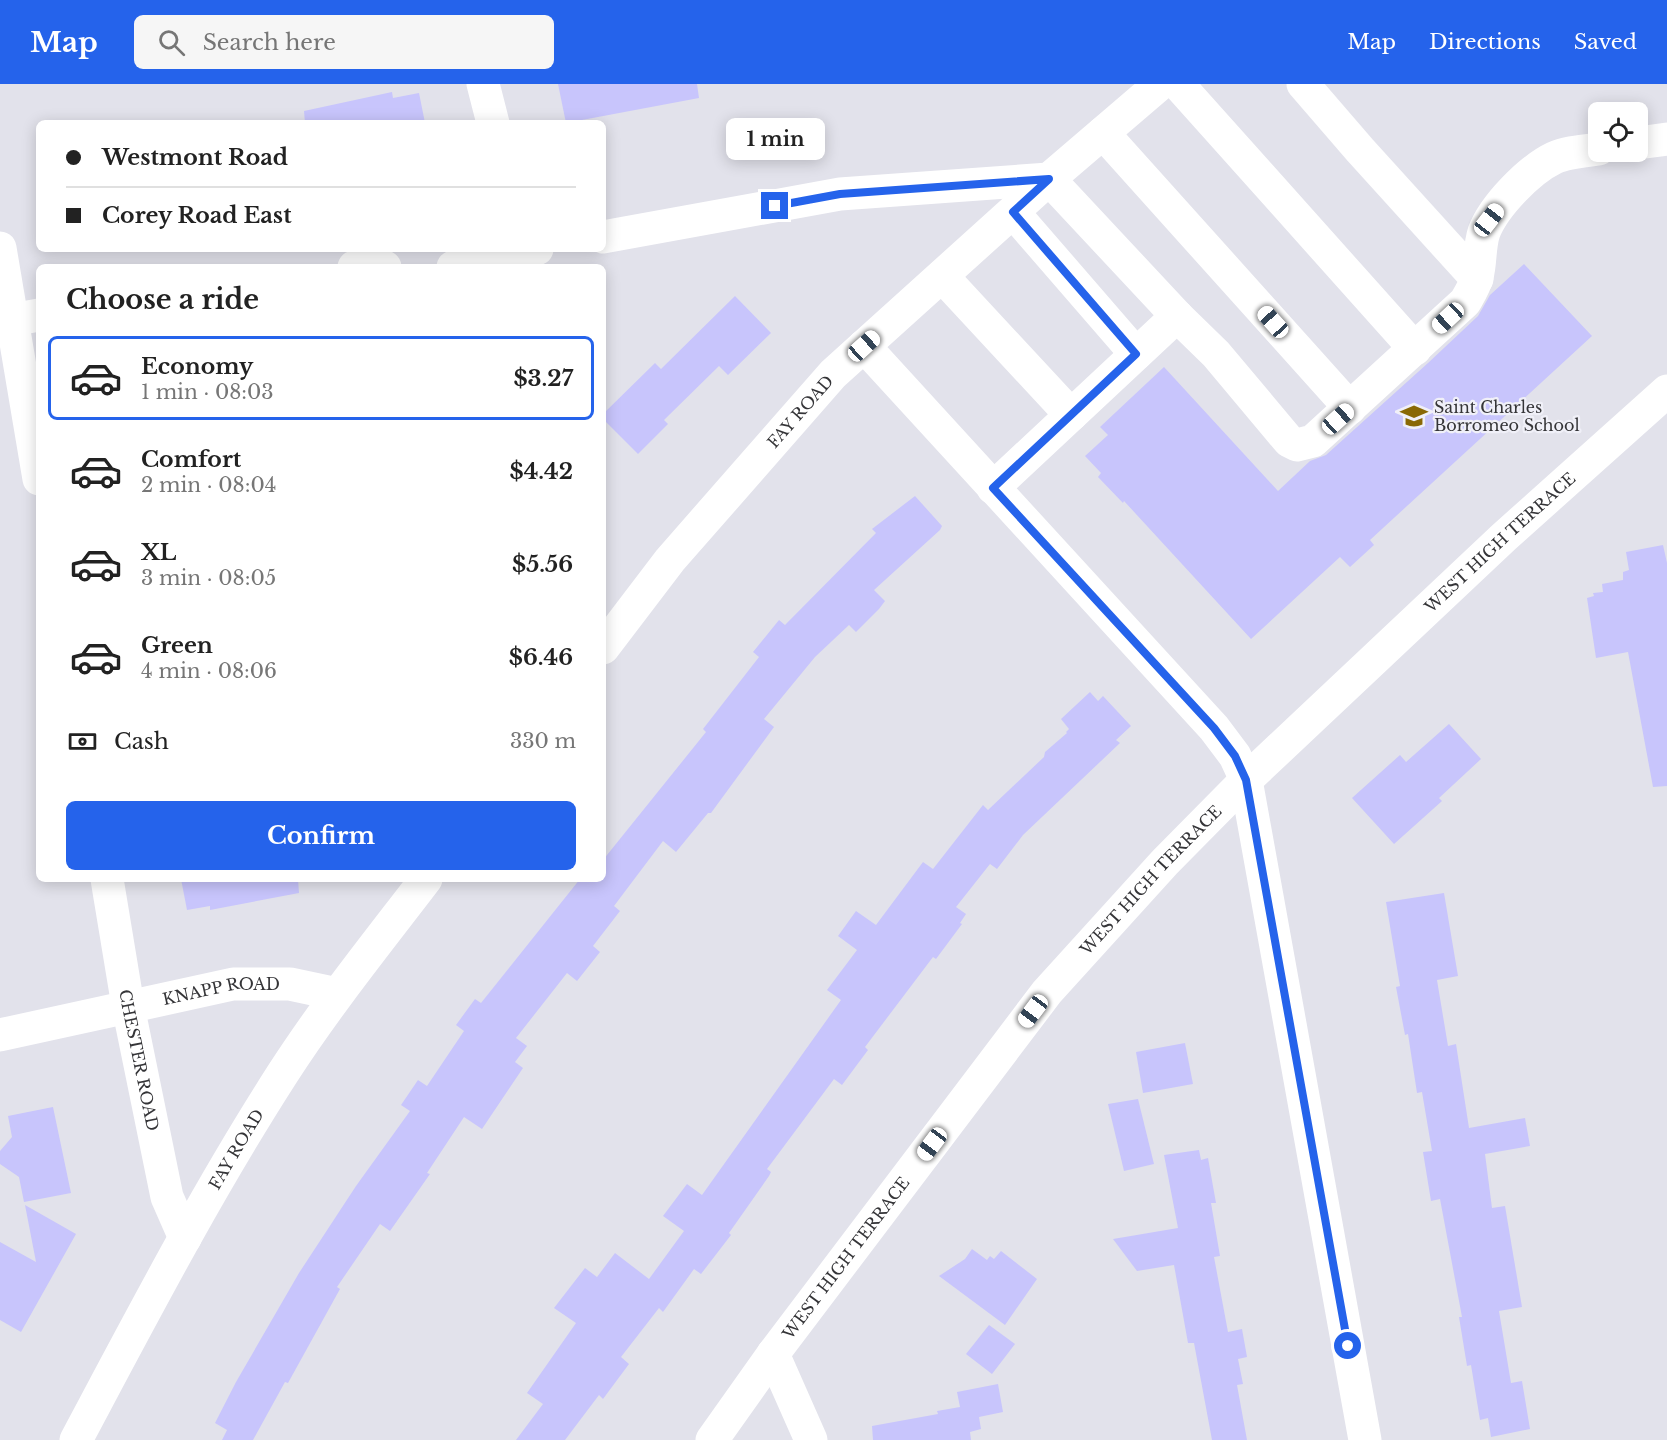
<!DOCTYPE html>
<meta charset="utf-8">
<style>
:root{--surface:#fff;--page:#f6f6f6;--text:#222;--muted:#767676;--line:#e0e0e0;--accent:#2563eb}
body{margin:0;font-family:"Libre Baskerville",serif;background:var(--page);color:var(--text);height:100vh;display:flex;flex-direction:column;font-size:22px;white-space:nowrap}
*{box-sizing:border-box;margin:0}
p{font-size:20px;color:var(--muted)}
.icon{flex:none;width:33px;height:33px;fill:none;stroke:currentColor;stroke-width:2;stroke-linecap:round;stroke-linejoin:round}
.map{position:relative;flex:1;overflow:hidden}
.panel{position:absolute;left:36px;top:180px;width:570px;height:618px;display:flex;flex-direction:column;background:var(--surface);border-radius:9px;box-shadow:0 3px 15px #0003}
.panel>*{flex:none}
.top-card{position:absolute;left:36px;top:36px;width:570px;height:132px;border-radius:9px;box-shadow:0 3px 15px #0003;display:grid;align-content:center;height:132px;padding:0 30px;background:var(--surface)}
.controls{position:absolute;left:1588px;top:18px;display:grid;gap:12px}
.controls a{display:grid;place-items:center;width:60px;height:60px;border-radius:9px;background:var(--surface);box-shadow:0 3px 15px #0003;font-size:30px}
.end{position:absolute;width:27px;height:27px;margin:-14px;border:8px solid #2563eb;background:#fff;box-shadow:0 0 0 3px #fff}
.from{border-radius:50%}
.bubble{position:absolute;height:42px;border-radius:9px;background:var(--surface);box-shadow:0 3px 15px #0003;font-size:20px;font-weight:800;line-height:42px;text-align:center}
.car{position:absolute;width:18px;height:36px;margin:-18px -9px;border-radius:8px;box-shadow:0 0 4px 2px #0007;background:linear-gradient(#fff 24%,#345 0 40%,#fff 0 76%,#345 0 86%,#fff 0)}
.top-card b{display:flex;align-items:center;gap:21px;height:57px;font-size:22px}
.top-card b+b{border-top:2px solid var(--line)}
.top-card i{width:15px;height:15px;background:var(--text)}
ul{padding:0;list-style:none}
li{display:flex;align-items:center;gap:18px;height:84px;margin:0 12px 9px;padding:0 18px;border:3px solid transparent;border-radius:9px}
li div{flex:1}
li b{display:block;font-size:22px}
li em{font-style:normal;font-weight:800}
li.active{border-color:var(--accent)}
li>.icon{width:54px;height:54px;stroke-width:1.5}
h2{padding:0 30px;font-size:27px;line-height:72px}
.pay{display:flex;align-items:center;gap:15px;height:66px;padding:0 30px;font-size:22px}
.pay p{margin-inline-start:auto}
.button{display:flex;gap:12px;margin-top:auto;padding:12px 30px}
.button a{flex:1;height:69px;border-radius:9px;background:var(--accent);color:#fff;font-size:24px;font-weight:800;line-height:69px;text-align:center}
header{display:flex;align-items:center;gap:36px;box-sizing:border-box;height:84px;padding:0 30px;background:var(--accent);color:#fff}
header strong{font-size:28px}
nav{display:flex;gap:33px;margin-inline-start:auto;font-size:21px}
.search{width:420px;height:54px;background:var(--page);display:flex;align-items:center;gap:15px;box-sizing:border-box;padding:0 21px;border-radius:9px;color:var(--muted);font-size:22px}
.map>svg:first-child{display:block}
.building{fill:#c8c5fc}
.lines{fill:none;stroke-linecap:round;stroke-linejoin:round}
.minor{stroke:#fff;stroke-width:33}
.route{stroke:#2563eb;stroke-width:8}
.labels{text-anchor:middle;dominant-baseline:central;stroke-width:4.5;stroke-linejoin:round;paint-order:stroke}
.poi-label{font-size:16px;fill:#353538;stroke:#f0f0f8;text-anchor:start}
.street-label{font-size:16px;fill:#353538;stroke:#f0f0f8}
</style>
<header>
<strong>Map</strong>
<div class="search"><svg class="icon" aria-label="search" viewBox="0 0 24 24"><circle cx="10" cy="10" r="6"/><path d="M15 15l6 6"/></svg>Search here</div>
<nav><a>Map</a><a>Directions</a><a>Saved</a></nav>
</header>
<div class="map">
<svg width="1667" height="1356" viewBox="0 0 1667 1356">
<rect width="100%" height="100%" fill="#e2e2eb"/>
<g class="building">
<polygon points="558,0 697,0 699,14 566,39"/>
<polygon points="392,8 393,14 419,9 425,39 305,39 304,27"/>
<polygon points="1524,180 1592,252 1370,456 1374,461 1350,483 1340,473 1251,555 1124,417 1123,419 1098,393 1101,389 1085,372 1108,351 1100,343 1164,283 1278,407 1310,377 1326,371 1428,279 1478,232 1490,211"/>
<polygon points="735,212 771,249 728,291 719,282 664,336 668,340 638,370 603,335 603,330 655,279 661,285"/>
<polygon points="915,412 942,442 940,446 874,506 885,517 879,525 856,548 849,541 815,573 764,635 774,643 711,729 708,729 676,768 663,757 614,822 620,827 593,862 600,868 577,897 567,889 516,954 527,962 515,978 523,984 482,1045 464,1033 427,1089 430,1090 390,1147 380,1140 337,1203 340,1205 288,1299 285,1298 253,1356 222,1356 227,1346 215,1339 236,1298 299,1189 356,1102 410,1027 401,1021 418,996 427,1002 464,947 456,941 475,915 481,919 580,795 603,795 603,776 706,648 703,645 759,573 753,568 779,536 785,541 876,449 872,445"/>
<polygon points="1663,461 1667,479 1667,702 1653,703 1628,568 1596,574 1587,514 1594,512 1593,509 1603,508 1602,500 1623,496 1623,488 1629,486 1626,468"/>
<polygon points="1090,608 1098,617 1103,612 1131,642 1116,656 1120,659 1023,751 997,785 990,780 956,823 966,830 960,839 962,840 936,875 933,873 865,963 868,966 842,1001 834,995 767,1085 771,1088 769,1092 729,1149 731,1151 701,1190 694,1185 663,1228 659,1224 621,1273 629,1280 603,1315 599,1311 565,1356 516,1356 543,1320 527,1309 576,1239 554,1224 585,1184 597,1193 615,1169 649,1195 684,1147 663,1132 687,1100 702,1111 841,916 827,906 857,866 838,852 856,827 876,841 923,778 933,785 983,721 988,726 1044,673 1045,668 1067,649 1066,648 1069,645 1061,635"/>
<polygon points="1449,640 1481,675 1439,714 1442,717 1394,760 1352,714 1400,671 1406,678"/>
<polygon points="181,795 298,795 299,809 210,826 210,822 187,826"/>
<polygon points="1444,809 1458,892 1437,896 1448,962 1456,960 1469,1044 1525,1034 1530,1062 1485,1070 1492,1124 1505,1122 1522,1223 1499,1227 1511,1299 1522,1297 1530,1345 1491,1353 1488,1334 1480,1336 1471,1281 1467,1282 1459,1233 1462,1233 1440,1115 1431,1117 1423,1068 1432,1067 1422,1008 1417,1009 1408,950 1405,951 1396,903 1400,902 1386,818"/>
<polygon points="1185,959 1193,1000 1143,1009 1136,968"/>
<polygon points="1138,1015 1154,1080 1124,1087 1108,1020"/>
<polygon points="53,1023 71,1109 24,1118 19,1093 0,1080 0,1067 12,1053 8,1032"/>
<polygon points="1199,1066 1201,1076 1208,1074 1216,1119 1211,1119 1220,1172 1214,1173 1228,1248 1242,1245 1247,1273 1238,1275 1243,1300 1237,1301 1247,1356 1212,1356 1194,1259 1188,1259 1174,1181 1137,1187 1113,1155 1178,1144 1164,1071"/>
<polygon points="25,1121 76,1150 21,1248 0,1236 0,1158 36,1178"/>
<polygon points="972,1165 987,1176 990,1172 994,1175 1001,1167 1037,1195 1005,1241 939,1192 965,1175"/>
<polygon points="989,1241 1015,1260 992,1290 966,1270"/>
<polygon points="998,1300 1003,1328 979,1333 981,1345 970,1348 971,1356 873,1356 872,1342 938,1330 937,1327 960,1323 957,1308"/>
</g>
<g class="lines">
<g class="minor">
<polyline points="483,0 493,39"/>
<polyline points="1178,0 1415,265"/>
<polyline points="1303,0 1360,66 1477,195"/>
<polyline points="1103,49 1350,324"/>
<polyline points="1638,59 1667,55"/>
<polyline points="1013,128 1136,270"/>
<polyline points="603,153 840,110 1049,95 1177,232"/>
<polyline points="0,164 39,395"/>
<polyline points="354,183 374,180 385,183"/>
<polyline points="453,183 537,165"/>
<polyline points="942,192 1071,331"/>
<polyline points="0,238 39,231"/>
<polyline points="864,262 1214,644 1235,672 1246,696 1365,1356"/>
<path d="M 993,404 L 1177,232 L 1216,270 L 1289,357 L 1297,361 L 1313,357 L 1465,218 C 1469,211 1475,202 1477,193 C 1481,178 1479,163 1484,148 C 1494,122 1529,86 1554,74 C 1567,68 1584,67 1599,65"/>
<path id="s1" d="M 603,564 L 670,476 L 833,290 L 1049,95 L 1160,0"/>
<path id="s2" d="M 107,795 L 128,922 L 167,1113 L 185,1154"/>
<path id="s3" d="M 0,951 L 233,900 L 290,900 L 337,910"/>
<polyline points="773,1270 811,1356"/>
<path id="s4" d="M 76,1356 C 142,1232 207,1107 283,989 C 327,921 377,859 426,795"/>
<path id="s5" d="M 712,1356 L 773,1270 L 1047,908 L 1165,778 L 1246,696 L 1504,453 L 1667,307"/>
</g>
</g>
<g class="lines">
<polyline class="route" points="775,122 840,110 1049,95 1013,128 1136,270 993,404 1214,644 1235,672 1246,696 1348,1262"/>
</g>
<defs>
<symbol id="school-bare" viewBox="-9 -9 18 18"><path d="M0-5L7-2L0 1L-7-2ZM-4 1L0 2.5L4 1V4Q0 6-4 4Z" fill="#896805" stroke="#f0f0f8" stroke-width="2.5" paint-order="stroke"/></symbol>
</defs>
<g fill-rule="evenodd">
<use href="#school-bare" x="1395" y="313" width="38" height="38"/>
</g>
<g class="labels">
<g class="poi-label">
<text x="1434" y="323">Saint Charles<tspan x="1434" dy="18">Borromeo School</tspan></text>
</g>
<g class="street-label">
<text stroke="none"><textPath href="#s1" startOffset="308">FAY ROAD</textPath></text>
<text stroke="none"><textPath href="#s5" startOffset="1198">WEST HIGH TERRACE</textPath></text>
<text stroke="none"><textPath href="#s5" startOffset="712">WEST HIGH TERRACE</textPath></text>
<text stroke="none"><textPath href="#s3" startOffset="226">KNAPP ROAD</textPath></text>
<text stroke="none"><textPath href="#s2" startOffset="184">CHESTER ROAD</textPath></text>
<text stroke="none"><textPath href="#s4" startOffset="332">FAY ROAD</textPath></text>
<text stroke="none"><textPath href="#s5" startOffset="226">WEST HIGH TERRACE</textPath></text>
</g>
</g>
</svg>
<div class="controls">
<a><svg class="icon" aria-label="locate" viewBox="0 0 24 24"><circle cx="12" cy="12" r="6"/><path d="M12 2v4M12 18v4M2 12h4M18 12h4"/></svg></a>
</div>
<i class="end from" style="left:1348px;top:1262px"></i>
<i class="end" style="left:775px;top:122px"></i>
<div class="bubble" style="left:726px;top:34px;width:99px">1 min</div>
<i class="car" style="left:1489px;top:136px;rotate:38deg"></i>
<i class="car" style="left:1448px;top:234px;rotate:227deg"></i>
<i class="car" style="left:1273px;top:238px;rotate:318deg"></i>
<i class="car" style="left:864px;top:262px;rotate:48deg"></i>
<i class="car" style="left:1338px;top:335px;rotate:48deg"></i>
<i class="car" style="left:1033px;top:927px;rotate:217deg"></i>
<i class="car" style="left:932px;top:1060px;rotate:217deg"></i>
<div class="top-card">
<b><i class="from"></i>Westmont Road</b>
<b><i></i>Corey Road East</b>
</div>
<section class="panel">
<h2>Choose a ride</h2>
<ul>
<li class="active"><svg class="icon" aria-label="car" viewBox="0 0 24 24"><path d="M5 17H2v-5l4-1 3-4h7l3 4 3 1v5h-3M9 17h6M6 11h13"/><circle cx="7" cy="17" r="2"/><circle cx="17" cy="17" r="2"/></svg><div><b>Economy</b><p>1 min · 08:03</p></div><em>$3.27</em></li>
<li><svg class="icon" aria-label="car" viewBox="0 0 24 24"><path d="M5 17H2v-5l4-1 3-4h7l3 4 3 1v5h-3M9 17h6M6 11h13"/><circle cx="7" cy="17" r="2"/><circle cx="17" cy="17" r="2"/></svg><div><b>Comfort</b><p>2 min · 08:04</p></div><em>$4.42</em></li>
<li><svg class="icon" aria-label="car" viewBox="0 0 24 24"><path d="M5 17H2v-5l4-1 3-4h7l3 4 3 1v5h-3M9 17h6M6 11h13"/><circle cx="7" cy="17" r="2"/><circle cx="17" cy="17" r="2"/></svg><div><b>XL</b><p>3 min · 08:05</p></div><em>$5.56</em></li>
<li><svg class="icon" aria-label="car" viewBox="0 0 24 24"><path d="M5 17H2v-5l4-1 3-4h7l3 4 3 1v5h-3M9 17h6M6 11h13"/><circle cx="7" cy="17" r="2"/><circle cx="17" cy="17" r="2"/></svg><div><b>Green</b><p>4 min · 08:06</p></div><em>$6.46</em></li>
</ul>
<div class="pay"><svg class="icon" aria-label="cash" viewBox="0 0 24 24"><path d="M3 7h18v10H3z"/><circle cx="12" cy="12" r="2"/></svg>Cash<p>330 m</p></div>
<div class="button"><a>Confirm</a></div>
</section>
</div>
